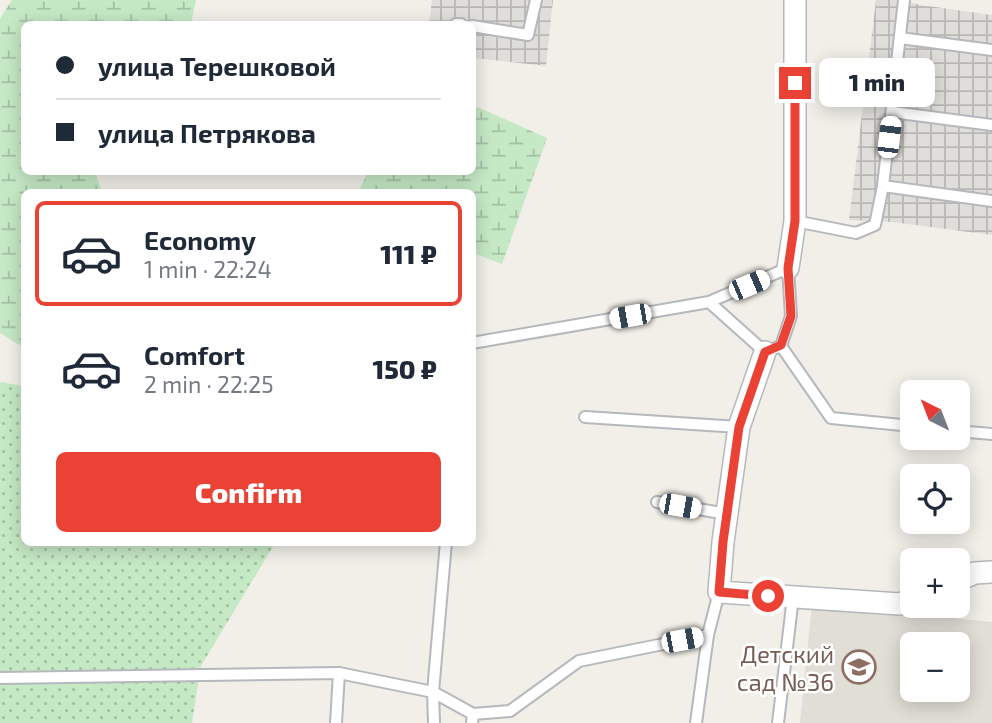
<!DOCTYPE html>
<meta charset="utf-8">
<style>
:root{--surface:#fff;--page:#f2f2f3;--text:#1f2937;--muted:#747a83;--line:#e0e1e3;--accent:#ea4335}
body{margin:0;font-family:"Exo 2",sans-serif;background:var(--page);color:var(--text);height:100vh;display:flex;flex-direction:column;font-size:26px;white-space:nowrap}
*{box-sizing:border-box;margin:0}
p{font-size:23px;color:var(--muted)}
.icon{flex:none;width:38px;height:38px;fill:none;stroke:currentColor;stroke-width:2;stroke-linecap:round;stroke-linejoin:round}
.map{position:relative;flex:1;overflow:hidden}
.drawer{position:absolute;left:21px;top:189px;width:455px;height:357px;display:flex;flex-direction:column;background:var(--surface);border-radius:10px;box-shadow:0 4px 18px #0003}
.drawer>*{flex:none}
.banner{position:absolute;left:21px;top:21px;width:455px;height:154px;border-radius:10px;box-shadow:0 4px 18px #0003;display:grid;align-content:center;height:154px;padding:0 35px;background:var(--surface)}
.needle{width:46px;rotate:318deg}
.controls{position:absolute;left:900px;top:380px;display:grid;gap:14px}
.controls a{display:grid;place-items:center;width:70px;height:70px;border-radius:10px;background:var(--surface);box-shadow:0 4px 18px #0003;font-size:35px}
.end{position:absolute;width:32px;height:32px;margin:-16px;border:9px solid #ea4335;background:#fff;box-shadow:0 0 0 4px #fff}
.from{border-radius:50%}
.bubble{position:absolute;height:49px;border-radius:10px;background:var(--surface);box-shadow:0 4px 18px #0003;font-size:23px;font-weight:800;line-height:49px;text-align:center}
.car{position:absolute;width:21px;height:42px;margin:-21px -10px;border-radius:9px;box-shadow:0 0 5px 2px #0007;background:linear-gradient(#fff 24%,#345 0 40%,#fff 0 76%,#345 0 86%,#fff 0)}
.banner b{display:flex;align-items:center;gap:24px;height:66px;font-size:26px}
.banner b+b{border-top:2px solid var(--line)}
.banner i{width:18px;height:18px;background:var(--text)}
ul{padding:12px 0 0;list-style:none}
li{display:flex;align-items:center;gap:21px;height:105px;margin:0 14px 10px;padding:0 21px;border:4px solid transparent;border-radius:10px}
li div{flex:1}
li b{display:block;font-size:26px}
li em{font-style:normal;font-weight:800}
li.selected{border-color:var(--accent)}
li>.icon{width:63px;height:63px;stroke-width:1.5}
.button{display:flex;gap:14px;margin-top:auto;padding:14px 35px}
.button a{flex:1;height:80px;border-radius:10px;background:var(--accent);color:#fff;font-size:28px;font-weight:800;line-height:80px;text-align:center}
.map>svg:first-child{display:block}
.industrial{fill:url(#industrial-grid)}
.education{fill:#e1ded6;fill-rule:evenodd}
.grass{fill:url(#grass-dots)}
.wetland{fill:url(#wetland-marsh)}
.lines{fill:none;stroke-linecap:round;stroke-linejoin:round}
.lane-casing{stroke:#b5b8bc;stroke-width:14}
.street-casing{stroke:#b5b8bc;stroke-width:24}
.lane{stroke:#fff;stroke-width:10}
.street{stroke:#fff;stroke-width:21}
.route{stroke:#ea4335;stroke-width:9}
.labels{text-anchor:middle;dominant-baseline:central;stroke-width:5;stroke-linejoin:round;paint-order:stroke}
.education-label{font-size:24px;fill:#785e54;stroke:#fff;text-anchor:end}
</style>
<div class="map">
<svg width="992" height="723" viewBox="0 0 992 723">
<defs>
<pattern id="industrial-grid" width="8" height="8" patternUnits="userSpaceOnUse" patternTransform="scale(1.75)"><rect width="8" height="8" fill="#e0deda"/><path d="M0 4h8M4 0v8" fill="none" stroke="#b9b8b5"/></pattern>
<pattern id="grass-dots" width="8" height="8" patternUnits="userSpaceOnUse" patternTransform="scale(1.75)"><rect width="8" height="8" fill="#c5e8c5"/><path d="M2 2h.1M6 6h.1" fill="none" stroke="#a3c0a4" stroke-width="1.8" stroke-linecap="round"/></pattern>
<pattern id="wetland-marsh" width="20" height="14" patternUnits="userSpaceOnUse" patternTransform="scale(1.75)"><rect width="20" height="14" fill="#c5e8c5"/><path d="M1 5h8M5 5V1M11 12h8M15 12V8" fill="none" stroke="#a3c0a4"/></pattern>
</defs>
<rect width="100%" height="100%" fill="#f1efe8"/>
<g class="industrial">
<polygon points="432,0 553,0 546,66 473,58 472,24 429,24"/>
<polygon points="876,0 901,0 921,5 992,15 992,235 892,222 849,220"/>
</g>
<path class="education" d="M 812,604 L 992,622 L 992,723 L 800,723 ZM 912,644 L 957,644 L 957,690 L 912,690 Z"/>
<polygon class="grass" points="0,382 24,386 24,542 275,543 201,666 192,723 0,723"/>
<g class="wetland">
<polygon points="12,0 196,0 191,24 24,24 24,172 95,172 102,192 24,192 24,348 0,333 0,19"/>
<polygon points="473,105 547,138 502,264 473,253 472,192 358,192 368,172 472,172"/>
</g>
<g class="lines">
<defs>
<g id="lane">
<polyline points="456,24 461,24"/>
<polyline points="472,26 528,35 536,0"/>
<polyline points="900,38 992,50"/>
<polyline points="892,112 992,125"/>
<polyline points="883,186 992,201"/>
<polyline points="795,221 856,233 875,225 883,186 904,0"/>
<polyline points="472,343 709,302 788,268 791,316 781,346 765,352 709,302"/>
<polyline points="781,346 831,418 912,426"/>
<polyline points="585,417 739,427"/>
<polyline points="957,431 992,434"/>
<polyline points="657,502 727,514"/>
<polyline points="446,542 433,692 473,714 472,723"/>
<polyline points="0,678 339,673 433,692 434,723"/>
<polyline points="473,714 510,711 579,661 708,635"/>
<polyline points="336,723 339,673"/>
<polyline points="696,723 708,635 719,592"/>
<polyline points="778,723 793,597"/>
</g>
<g id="street">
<polyline points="788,268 795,221 795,0"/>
<polyline points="765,352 739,427 723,542 719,592 900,604 912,599"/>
<polyline points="957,581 975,573 992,572"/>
</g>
</defs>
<use href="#lane" class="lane-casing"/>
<use href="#street" class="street-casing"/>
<use href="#lane" class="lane"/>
<use href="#street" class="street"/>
</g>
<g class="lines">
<polyline class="route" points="768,596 719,592 723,542 739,427 765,352 781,345 791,316 788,268 795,221 795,83"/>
</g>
<defs>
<symbol id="school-ring" viewBox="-11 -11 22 22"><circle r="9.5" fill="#fff" stroke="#8d6e63" stroke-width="1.5"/><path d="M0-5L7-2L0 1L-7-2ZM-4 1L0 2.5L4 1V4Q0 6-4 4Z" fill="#8d6e63"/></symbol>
</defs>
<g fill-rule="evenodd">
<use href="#school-ring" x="840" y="648" width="38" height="38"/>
</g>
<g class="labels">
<g class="education-label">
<text x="834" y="653">Детский<tspan x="834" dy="28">сад №36</tspan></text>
</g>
</g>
</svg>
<div class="controls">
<a><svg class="needle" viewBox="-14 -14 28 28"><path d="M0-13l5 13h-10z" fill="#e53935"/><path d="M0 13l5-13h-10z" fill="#747a83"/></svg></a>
<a><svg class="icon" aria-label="locate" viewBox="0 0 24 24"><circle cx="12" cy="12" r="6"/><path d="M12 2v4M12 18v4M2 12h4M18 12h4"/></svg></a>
<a>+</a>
<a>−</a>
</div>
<i class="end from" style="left:768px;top:596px"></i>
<i class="end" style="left:795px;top:83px"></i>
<div class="bubble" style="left:819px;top:58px;width:116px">1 min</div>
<i class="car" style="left:889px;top:137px;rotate:7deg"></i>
<i class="car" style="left:749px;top:285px;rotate:67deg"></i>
<i class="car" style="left:630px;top:316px;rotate:260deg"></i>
<i class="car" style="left:680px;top:506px;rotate:100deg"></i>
<i class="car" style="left:682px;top:640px;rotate:79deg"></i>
<div class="banner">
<b><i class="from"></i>улица Терешковой</b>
<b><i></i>улица Петрякова</b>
</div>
<section class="drawer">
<ul>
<li class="selected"><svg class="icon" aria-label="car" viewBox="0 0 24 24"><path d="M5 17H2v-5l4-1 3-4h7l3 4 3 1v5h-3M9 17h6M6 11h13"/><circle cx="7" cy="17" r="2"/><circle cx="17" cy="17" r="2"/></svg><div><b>Economy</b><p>1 min · 22:24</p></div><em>111 ₽</em></li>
<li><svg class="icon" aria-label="car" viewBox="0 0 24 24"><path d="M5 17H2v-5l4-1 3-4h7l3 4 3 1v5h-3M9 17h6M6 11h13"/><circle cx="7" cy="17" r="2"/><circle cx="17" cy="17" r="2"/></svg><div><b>Comfort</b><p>2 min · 22:25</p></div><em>150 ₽</em></li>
</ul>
<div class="button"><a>Confirm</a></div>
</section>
</div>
